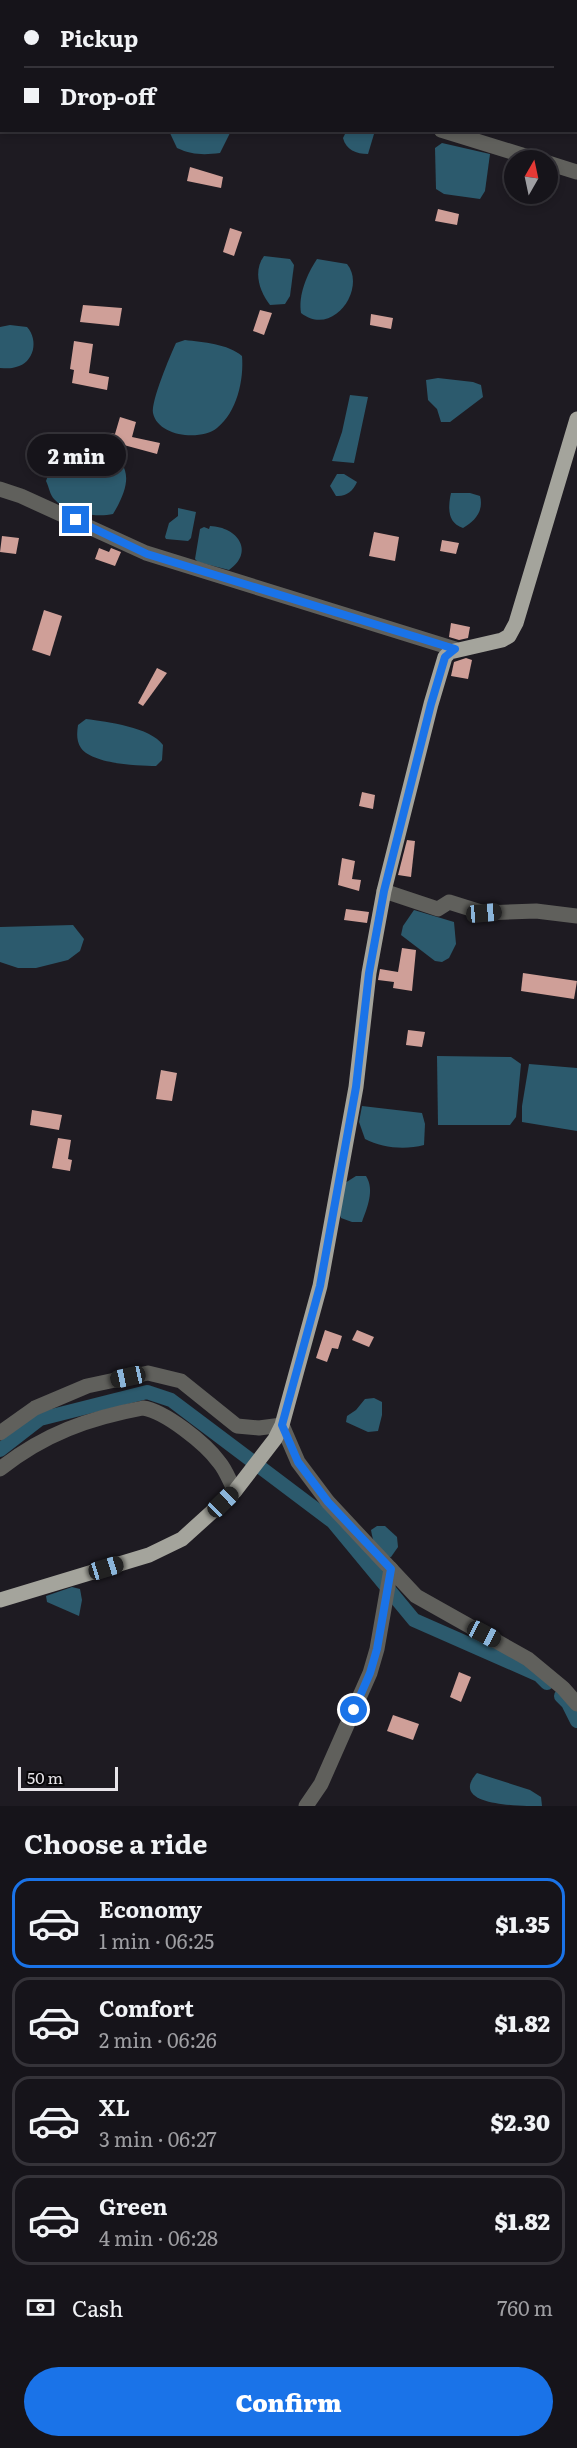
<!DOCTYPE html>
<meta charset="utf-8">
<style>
:root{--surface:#16141a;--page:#1f1d23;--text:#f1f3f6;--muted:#9e9ea2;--line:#353339;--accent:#1a73e8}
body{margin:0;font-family:Literata,serif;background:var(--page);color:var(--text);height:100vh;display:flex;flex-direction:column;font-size:22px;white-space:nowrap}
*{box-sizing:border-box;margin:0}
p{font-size:20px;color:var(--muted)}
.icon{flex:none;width:33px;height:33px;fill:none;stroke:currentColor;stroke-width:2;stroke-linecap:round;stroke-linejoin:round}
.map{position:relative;height:1806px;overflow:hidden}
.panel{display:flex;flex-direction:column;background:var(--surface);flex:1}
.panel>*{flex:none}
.top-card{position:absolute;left:0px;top:0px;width:578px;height:132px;box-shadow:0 3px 9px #0003,0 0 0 2px var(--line);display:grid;align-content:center;height:132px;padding:0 24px;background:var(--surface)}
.needle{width:39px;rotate:9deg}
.controls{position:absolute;left:504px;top:150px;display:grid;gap:12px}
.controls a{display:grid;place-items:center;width:54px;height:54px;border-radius:50%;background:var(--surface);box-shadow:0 3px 9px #0003,0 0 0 2px var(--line);font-size:30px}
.scale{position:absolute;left:18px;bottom:15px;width:100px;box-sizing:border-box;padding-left:6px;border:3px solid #e8e5ea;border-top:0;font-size:16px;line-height:21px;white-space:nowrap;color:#e8e5ea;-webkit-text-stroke:4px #080609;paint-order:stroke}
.end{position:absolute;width:27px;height:27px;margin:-14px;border:8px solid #1a73e8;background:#fff;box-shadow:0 0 0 3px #fff}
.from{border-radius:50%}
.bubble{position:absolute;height:42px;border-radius:21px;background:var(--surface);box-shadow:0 3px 9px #0003,0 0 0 2px var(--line);font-size:20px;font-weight:800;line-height:42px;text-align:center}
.car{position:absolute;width:18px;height:36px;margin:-18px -9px;border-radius:8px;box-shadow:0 0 4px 2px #0007;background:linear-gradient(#222 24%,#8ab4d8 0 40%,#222 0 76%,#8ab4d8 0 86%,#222 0)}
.top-card b{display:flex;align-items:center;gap:21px;height:57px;font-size:22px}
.top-card b+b{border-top:2px solid var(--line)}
.top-card i{width:15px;height:15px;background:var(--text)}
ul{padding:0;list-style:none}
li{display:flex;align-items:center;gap:18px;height:90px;margin:0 12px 9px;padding:0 12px;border:3px solid var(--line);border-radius:18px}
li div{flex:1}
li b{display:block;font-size:22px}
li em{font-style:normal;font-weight:800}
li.current{border-color:var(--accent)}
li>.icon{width:54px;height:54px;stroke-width:1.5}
h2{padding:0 24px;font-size:27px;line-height:72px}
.pay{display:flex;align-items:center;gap:15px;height:66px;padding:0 24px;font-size:22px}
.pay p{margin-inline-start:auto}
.primary-button{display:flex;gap:12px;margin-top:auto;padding:12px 24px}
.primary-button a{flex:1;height:69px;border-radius:36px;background:var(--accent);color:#fff;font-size:24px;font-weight:800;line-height:69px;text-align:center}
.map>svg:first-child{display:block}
.water{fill:#2c5a6d}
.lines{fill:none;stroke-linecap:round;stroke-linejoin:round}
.canal{stroke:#2c5a6d;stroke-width:14}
.building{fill:#cf9f98}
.minor{stroke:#60605c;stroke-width:15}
.major{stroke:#a4a49c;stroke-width:15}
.route{stroke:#1a73e8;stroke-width:8}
</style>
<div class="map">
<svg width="577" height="1806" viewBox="0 0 577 1806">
<rect width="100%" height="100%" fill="#1e1b22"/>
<g class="water">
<path d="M 347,130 L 371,131 L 374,134 L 368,154 C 356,154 346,150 343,138 Z"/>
<path d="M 169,131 L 169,130 L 231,131 L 220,153 C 204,155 192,155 177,148 Z"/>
<polygon points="442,143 490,154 485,191 480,199 444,194 436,189 435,148"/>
<path d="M 264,256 L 290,259 L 294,265 L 290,296 L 285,304 L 270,305 C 259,291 253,271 264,256 Z"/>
<path d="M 317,259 L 347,264 C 367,288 333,338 301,313 C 298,295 307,274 317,259 Z"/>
<path d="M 10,325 L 27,327 C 39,340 34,363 16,367 C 11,369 5,368 0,368 L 0,327 Z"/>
<path d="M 185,340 C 203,342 228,344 242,356 C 244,380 237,412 217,428 C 201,441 158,437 153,413 C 151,401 170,356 176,343 Z"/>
<polygon points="438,378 473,382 481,385 483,397 450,422 441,422 437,409 428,400 426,380"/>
<polygon points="350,395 368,397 354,463 332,461 342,432"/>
<path d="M 69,446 C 119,449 143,465 113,514 C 96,518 66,513 54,499 C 50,495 49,487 46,481 L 56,454 Z"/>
<path d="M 337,474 L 344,474 L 357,482 C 353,491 346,497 336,496 L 330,486 Z"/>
<path d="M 451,493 L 470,493 L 480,496 C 484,511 475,521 463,528 C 447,523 448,507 451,493 Z"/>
<polygon points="178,508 196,512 191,538 188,541 166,539 165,537 169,523 178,516"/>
<path d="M 210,526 C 238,527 255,552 229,570 L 198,562 L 195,559 L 200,529 L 204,527 L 209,529 Z"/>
<path d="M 86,719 C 108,722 150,727 163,745 L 162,760 L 156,766 C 139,766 92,764 81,748 C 76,741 77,732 78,725 Z"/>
<polygon points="414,910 454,922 456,944 449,958 442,962 435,961 401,935 403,926"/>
<polygon points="73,925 84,939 80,951 68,960 36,968 18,968 0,962 0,927"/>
<polygon points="437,1056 511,1057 521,1064 516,1117 510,1125 438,1125"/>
<polygon points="529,1064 577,1068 577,1131 522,1122 522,1106"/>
<path d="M 362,1106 L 422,1113 L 425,1124 L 424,1145 C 405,1150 382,1148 365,1139 L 359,1122 Z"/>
<path d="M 356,1176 L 366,1176 C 375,1190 367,1208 362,1222 L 352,1222 L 341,1218 L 338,1210 L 345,1183 Z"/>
<polygon points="374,1398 382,1402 382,1415 378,1431 368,1432 346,1422 347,1416 356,1410 365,1399"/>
<path d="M 377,1526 L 385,1526 L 397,1537 L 398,1547 L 391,1557 C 377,1556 373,1542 371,1530 Z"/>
<polygon points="72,1587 80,1589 82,1600 79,1616 47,1602 46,1596"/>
<path d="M 477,1773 L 530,1790 L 541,1797 L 542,1806 C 520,1806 447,1806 477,1773 Z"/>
</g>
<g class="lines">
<g class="canal">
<polyline points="0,1450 40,1419 147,1392 171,1400 333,1522 414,1620 539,1675 547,1683"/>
<polyline points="561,1696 568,1703 577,1721"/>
</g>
</g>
<g class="building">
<polygon points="190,167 223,177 221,188 187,181"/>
<polygon points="438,209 459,214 457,225 435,221"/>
<polygon points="230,228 242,232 234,256 223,252"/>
<polygon points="83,305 122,308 119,326 80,322"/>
<polygon points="260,310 272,313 264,335 253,331"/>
<polygon points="371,314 393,318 391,329 370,325"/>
<polygon points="74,341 93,344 89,373 109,377 107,390 72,383 74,370 70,369"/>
<polygon points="120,417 136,422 132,437 160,443 157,454 109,441 111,433 115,434"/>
<polygon points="374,532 399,537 395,561 369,556"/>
<polygon points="2,536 19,538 16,554 0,552"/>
<polygon points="442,540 459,543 456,554 440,551"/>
<polygon points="99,548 109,552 111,548 121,552 115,566 95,559"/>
<polygon points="44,610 62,616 50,656 32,650"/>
<polygon points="451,623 470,627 468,638 459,640 449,637"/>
<polygon points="466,658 472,660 468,679 451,676 454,662"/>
<polygon points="157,668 167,673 143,706 138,703"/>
<polygon points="362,792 375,795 373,809 359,806"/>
<polygon points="407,840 415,841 411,877 398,875"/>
<polygon points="342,858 355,861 352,879 361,880 359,891 338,885"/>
<polygon points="346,909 369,912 367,923 344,920"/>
<polygon points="402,948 416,950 412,991 393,988 394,982 378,980 380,969 398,972"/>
<polygon points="523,973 577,981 574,999 521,991"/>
<polygon points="408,1030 425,1032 422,1047 406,1045"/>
<polygon points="161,1070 177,1073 172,1101 156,1099"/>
<polygon points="32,1110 62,1115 59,1130 30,1125"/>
<polygon points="58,1138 71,1140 68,1159 72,1160 70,1171 52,1168"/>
<polygon points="325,1330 342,1336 338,1349 332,1348 327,1362 316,1358"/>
<polygon points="357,1330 374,1337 369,1347 352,1340"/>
<polygon points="459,1672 471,1677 461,1702 450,1697"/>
<polygon points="393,1715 419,1724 413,1740 387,1731"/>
</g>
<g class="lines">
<g class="minor">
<polyline points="177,2 178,0"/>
<polyline points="441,130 538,160"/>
<polyline points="548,163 577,172"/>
<polyline points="0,489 21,496 146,553 455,649"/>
<polyline points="384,891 438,909 449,902 484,913 536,911 577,916"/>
<polyline points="0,1433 35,1408 87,1386 148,1373 181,1381 237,1426 259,1428 282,1425 298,1462 328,1502 416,1596 528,1659 563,1688 577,1704"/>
<path d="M 0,1469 C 44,1434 89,1418 143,1408 C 165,1411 206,1444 219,1462 C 226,1470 230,1482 235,1491"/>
<polyline points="306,1806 321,1784 370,1673 377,1649 391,1569"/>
</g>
<polyline class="major" points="0,1600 149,1555 182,1539 235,1491 275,1439 282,1425 320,1286 356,1087 369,973 384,891 431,704 445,657 450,652 502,640 509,636 516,623 577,419"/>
</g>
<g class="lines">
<polyline class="route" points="76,520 147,554 455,649 445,657 431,704 384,891 369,973 356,1087 320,1286 282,1425 298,1462 328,1502 391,1569 377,1649 370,1673 354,1710"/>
</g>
</svg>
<div class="controls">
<a><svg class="needle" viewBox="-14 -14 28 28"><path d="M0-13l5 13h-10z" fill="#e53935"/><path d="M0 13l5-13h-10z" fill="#9e9ea2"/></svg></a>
</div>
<div class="scale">50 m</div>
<i class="end from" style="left:354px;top:1710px"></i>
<i class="end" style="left:76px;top:520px"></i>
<div class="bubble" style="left:27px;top:434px;width:99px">2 min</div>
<i class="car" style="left:484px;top:913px;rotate:85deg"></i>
<i class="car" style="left:128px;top:1377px;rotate:258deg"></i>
<i class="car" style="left:223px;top:1502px;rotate:46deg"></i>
<i class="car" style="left:106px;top:1568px;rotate:73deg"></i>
<i class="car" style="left:484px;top:1634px;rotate:118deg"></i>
<div class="top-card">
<b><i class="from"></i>Pickup</b>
<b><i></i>Drop-off</b>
</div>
</div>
<section class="panel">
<h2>Choose a ride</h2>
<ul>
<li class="current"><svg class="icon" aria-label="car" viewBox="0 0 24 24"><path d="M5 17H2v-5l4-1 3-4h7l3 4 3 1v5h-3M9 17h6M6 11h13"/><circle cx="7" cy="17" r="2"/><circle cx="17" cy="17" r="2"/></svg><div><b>Economy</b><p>1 min · 06:25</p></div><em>$1.35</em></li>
<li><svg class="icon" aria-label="car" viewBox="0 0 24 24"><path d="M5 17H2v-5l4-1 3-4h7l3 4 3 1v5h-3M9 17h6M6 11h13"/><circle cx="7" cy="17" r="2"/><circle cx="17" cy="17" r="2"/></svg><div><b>Comfort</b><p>2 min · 06:26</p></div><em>$1.82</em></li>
<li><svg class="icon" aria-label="car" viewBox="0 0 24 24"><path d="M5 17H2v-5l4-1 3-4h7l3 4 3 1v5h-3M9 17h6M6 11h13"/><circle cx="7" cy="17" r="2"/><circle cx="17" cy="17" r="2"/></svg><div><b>XL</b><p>3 min · 06:27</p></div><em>$2.30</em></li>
<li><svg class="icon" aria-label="car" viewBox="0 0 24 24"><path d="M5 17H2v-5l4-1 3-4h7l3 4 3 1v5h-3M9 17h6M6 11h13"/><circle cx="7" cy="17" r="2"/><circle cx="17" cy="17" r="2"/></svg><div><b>Green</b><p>4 min · 06:28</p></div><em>$1.82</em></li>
</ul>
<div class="pay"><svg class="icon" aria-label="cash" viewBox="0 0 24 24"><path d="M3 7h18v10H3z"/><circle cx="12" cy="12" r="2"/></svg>Cash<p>760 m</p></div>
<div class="primary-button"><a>Confirm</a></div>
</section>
